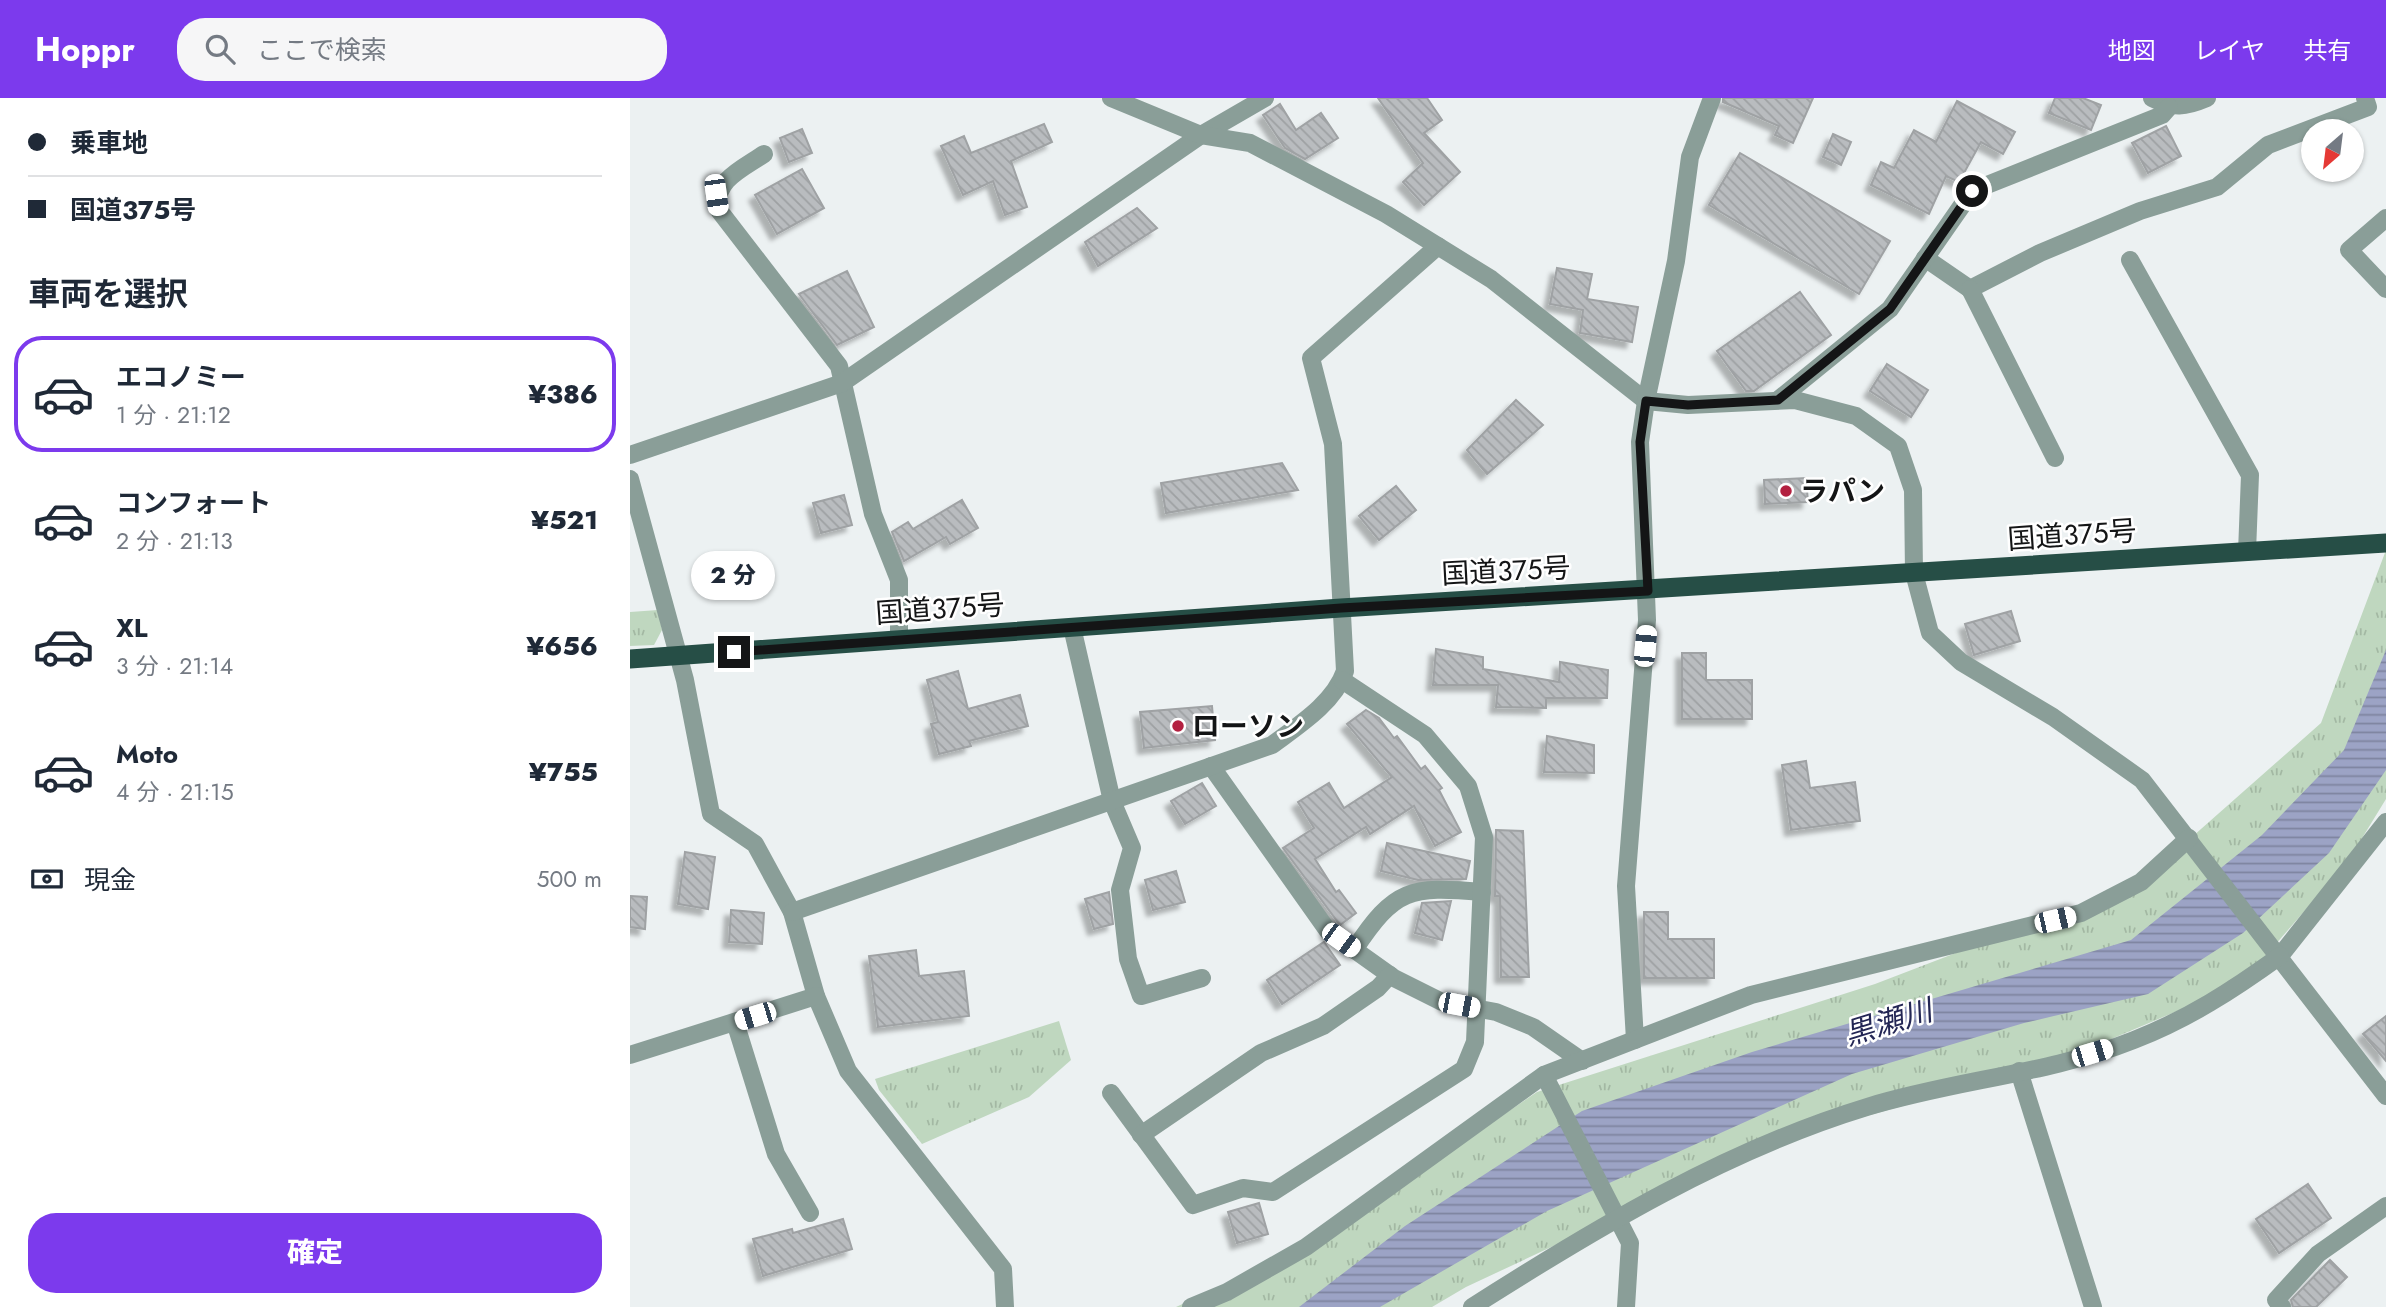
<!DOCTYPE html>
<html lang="ja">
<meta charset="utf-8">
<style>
:root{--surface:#fff;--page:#f6f6f7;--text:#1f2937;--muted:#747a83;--line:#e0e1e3;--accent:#7c3aed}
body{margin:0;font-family:Jost,"Noto Sans JP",sans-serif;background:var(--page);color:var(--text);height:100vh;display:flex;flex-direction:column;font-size:26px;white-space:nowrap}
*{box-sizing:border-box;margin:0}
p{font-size:23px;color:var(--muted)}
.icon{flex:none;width:38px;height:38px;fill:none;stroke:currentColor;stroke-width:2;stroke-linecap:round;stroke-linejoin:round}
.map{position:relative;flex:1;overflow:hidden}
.panel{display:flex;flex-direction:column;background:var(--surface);width:630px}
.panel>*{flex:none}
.guide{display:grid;align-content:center;height:154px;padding:0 28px;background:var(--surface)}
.needle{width:46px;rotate:208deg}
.buttons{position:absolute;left:1671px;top:21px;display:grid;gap:14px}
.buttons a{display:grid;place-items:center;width:63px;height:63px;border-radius:50%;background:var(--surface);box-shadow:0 2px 5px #0004;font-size:35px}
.end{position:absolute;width:32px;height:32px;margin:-16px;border:9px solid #141516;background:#fff;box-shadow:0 0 0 4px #fff}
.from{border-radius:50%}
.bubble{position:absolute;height:49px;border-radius:24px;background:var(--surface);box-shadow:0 2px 5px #0004;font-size:23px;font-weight:800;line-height:49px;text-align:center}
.car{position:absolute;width:21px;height:42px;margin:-21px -10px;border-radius:9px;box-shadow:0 0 5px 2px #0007;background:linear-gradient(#fff 24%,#345 0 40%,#fff 0 76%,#345 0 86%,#fff 0)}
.guide b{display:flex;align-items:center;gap:24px;height:66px;font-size:26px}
.guide b+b{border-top:2px solid var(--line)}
.guide i{width:18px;height:18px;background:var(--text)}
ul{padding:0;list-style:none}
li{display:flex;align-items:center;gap:21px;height:116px;margin:0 14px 10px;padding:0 14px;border:4px solid transparent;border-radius:28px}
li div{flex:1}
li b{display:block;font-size:26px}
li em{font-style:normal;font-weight:800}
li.active{border-color:var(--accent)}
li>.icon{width:63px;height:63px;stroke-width:1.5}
h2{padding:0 28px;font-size:32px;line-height:84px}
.pay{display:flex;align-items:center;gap:18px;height:77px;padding:0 28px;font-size:26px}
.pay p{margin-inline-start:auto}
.cta{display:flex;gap:14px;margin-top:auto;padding:14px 28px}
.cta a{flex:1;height:80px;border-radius:28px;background:var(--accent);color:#fff;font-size:28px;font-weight:800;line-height:80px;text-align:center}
header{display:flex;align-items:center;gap:42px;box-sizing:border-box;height:98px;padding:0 35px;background:var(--accent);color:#fff}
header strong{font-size:33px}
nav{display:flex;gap:38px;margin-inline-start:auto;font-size:24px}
.search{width:490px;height:63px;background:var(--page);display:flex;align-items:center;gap:18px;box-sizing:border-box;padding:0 24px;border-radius:28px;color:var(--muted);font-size:26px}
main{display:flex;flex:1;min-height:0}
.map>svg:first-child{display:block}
.grass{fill:url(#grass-tufts)}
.water{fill:url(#water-rules)}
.building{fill:url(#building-back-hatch);stroke:#9fa2a4;stroke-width:2;filter:url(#shadow)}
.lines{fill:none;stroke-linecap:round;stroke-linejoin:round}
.minor{stroke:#8a9e98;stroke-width:18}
.tertiary{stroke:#8a9e98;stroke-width:18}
.trunk{stroke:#264e46;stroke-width:19}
.route{stroke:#141516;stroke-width:9}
.poi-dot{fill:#b32040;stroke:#fff;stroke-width:2.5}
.labels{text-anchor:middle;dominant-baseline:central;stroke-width:5;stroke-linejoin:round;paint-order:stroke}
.poi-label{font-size:28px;font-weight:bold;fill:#141516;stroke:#fff;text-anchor:start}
.street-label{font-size:28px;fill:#141516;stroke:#fff}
.water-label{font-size:30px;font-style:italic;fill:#232654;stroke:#fff}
</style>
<header>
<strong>Hoppr</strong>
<div class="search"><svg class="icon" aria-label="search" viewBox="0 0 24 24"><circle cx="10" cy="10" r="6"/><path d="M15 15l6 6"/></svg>ここで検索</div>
<nav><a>地図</a><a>レイヤ</a><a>共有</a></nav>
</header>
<main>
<section class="panel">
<div class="guide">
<b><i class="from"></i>乗車地</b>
<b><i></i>国道375号</b>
</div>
<h2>車両を選択</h2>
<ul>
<li class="active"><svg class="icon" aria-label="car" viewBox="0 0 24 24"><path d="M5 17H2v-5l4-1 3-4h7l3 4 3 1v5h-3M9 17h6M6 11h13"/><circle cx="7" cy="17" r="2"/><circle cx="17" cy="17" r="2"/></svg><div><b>エコノミー</b><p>1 分 · 21:12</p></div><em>¥386</em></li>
<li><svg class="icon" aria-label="car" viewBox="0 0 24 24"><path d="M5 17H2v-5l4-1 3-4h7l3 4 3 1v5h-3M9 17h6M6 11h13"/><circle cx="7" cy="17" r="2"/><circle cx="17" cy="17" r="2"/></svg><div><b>コンフォート</b><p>2 分 · 21:13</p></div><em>¥521</em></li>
<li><svg class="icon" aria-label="car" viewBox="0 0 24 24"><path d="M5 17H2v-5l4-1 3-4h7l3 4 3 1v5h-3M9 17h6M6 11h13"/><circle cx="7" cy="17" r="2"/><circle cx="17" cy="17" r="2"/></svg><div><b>XL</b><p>3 分 · 21:14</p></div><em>¥656</em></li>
<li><svg class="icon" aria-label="car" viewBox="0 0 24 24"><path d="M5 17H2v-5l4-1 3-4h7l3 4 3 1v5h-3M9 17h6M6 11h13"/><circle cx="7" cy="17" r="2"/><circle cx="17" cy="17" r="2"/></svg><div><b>Moto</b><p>4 分 · 21:15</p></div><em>¥755</em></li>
</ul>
<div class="pay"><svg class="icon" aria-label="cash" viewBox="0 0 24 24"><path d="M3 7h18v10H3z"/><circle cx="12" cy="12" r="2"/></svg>現金<p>500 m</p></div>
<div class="cta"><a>確定</a></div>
</section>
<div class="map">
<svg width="1756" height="1209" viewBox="0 0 1756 1209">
<defs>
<pattern id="grass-tufts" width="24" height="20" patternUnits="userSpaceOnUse" patternTransform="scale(1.75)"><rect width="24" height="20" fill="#bfd7bf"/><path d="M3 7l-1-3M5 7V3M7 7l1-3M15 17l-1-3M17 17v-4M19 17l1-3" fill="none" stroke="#a3b8a3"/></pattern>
<pattern id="water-rules" width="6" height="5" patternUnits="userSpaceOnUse" patternTransform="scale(1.75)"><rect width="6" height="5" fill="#9ca3c5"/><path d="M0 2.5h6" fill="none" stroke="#7e849f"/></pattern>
<pattern id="building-back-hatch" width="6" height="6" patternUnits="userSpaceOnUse" patternTransform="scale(1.75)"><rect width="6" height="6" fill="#b9bcbf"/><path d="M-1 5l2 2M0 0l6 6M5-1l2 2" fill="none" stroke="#9ea1a3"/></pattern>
<filter id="shadow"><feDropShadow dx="-6" dy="6" stdDeviation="2" flood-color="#0004"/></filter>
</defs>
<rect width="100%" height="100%" fill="#ecf1f2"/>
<g class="grass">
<polygon points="1756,452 1756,701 1718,763 1611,886 1420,967 1150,1042 836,1189 802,1209 546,1209 676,1149 907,994 1245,886 1511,784 1691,625"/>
<polygon points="28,512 32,532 24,547 0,548 0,514"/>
<polygon points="429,923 441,962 399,999 292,1046 249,992 245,981"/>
</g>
<polygon class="water" points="1756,552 1756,672 1699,755 1613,835 1518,896 1394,925 1222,976 917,1113 750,1209 669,1209 775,1128 952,1013 1122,954 1501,842 1632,737 1714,652"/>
<g class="building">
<polygon points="748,0 797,0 812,22 794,35 830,74 794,107 773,84 793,65"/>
<polygon points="1093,0 1183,0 1163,45 1145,37 1149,28 1093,4"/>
<polygon points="1425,0 1453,0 1471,7 1461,32 1419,15"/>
<polygon points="1327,3 1385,34 1373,56 1351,44 1329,84 1316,78 1299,116 1241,87 1251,64 1264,70 1284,32 1306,44"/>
<polygon points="650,6 666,32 691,15 708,40 675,61 655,50 633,17"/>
<polygon points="414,26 422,44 381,63 397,109 375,117 363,83 333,97 311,48 334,38 341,55"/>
<polygon points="1536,28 1551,58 1518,75 1502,45"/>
<polygon points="172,31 182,55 159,64 150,40"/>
<polygon points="1203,36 1221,44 1211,67 1193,59"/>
<polygon points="1110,55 1260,143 1229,196 1079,107"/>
<polygon points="172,71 194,110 147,136 125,97"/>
<polygon points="507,110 527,130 468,168 455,144"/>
<polygon points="927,170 962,176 957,201 1008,209 1002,244 950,235 953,212 920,206"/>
<polygon points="217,173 244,229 207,247 169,196"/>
<polygon points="1170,194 1201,237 1124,293 1116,293 1087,253"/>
<polygon points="1257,266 1298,292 1281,319 1240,293"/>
<polygon points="886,302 913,327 857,376 837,352"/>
<polygon points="652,365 668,392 536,415 531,385"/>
<polygon points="1176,380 1178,404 1135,406 1134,382"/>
<polygon points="766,388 786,412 749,442 729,418"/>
<polygon points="214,397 222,427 191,435 183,405"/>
<polygon points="332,402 348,430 320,446 316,439 274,463 262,434 278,424 283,431"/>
<polygon points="1381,513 1390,543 1344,557 1335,526"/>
<polygon points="806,551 853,559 853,571 929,584 930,564 978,572 977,600 916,600 916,610 866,609 868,587 803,587"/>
<polygon points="1052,555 1076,555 1076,582 1122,582 1122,621 1052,621"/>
<polygon points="328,573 338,611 390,597 398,628 339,643 341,648 309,656 301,626 308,624 297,582"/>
<polygon points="582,608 585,642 514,650 510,614"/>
<polygon points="736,612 749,620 764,640 767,638 791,671 795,668 812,690 809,692 831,734 805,748 784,708 740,736 736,729 685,761 706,794 709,792 726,815 710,827 653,750 684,730 668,704 699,685 714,710 762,679 717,626"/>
<polygon points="917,638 964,647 964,675 914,674"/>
<polygon points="1176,663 1180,690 1225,684 1230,723 1161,732 1152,667"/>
<polygon points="572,685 586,708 555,726 541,703"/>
<polygon points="866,732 893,733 899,879 871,879 870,798 865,798"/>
<polygon points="757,745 840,763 836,781 788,782 751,773"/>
<polygon points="55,754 85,759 78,811 48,806"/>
<polygon points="546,773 555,804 523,812 515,782"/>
<polygon points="479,794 483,826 464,831 455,801"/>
<polygon points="0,798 17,799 15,831 0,829"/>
<polygon points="821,803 812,842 785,835 792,805"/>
<polygon points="101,812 134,815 132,846 99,844"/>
<polygon points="1014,814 1038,814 1038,841 1084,841 1084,880 1014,880"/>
<polygon points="694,844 710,867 652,906 637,882"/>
<polygon points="286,852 289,878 334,873 339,918 248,929 239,858"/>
<polygon points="1756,918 1756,963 1733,936"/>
<polygon points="1678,1086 1701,1120 1649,1155 1626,1121"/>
<polygon points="629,1105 638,1136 607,1145 598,1114"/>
<polygon points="213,1121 222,1151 133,1178 123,1141 162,1131 163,1135"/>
<polygon points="1700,1162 1717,1179 1686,1209 1663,1209 1661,1202"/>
</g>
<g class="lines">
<g class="minor">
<path d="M 1522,0 C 1543,11 1556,9 1577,0"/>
<path d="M 134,56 C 112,71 84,82 88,111 L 209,268 L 243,416 L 269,482 L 269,542"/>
<polyline points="1756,120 1719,152 1756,191"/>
<polyline points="1295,160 1340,191 1410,155 1510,113 1587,89 1638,47 1738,9 1735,0"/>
<polyline points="1500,162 1620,377 1617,454"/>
<polyline points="1340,191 1425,360"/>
<polyline points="1148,302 1260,211 1342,93 1532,17 1539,9"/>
<polyline points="0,357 212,285 571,37 635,0"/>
<polyline points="0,381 55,582 81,716 125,746 162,814 186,898 218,973 373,1171 375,1209"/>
<polyline points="442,529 482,703 502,750 490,792 498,861 511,898 572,880"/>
<polyline points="581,668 698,833 764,880 812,904 866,914 903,929 952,963"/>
<path d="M 162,814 L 642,647 C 669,627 704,605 715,573 L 703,346 L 681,260 L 808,148"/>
<path d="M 724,852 C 765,790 780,788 852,794"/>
<polyline points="1650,858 1756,724"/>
<polyline points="105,924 146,1056 180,1115"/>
<polyline points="1005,942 996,788 1017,522 1010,344 1016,303"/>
<polyline points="0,957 186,898"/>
<polyline points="1389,973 1463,1209"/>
<polyline points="914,977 1000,1145 996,1209"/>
<polyline points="481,995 563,1107 613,1090 643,1094 834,971 845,944 854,739 838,688 795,637 712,582"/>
<polyline points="511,1037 631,955 693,928 748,890 760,877"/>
<polyline points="1652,1209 1646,1202 1688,1156 1756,1108"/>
</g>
<g class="tertiary">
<polyline points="481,0 571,37 620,45 756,116 861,181 1016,303 1058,307 1165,302 1226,318 1268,348 1283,392 1284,475 1300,535 1331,564 1423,619 1512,682 1756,998"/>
<polyline points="1016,303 1046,163 1060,59 1082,0"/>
<polyline points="561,1209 597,1194 676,1149 914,977 1121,897 1451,815 1511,784 1559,740"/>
<path d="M 842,1209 C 966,1130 1096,1052 1237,1009 C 1324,982 1419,976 1504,942 C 1558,921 1603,892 1650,858"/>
</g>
<polyline class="trunk" points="0,561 711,510 1756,445"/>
</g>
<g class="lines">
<polyline class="route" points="104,554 711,510 1018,493 1010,344 1016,303 1058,307 1148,302 1260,211 1342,93"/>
</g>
<g class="poi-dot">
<circle cx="1156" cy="393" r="7"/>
<circle cx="548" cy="628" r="7"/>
</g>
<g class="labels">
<g class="poi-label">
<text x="1170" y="393">ラパン</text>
<text x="562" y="628">ローソン</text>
</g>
<g class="street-label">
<text transform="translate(1442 437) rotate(-4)">国道375号</text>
<text transform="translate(876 473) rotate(-3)">国道375号</text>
<text transform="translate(310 511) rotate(-4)">国道375号</text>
</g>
<g class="water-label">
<text transform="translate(1258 924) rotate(-17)">黒瀬川</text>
</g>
</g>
</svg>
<div class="buttons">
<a><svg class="needle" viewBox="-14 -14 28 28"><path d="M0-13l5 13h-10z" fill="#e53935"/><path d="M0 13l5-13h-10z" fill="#747a83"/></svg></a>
</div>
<i class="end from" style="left:1342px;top:93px"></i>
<i class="end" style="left:104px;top:554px"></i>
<div class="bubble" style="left:61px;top:453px;width:84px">2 分</div>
<i class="car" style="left:86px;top:97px;rotate:172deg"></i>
<i class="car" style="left:1015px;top:548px;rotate:5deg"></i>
<i class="car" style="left:1425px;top:822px;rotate:77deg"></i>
<i class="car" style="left:711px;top:842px;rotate:126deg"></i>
<i class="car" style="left:829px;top:907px;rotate:101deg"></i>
<i class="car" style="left:125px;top:918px;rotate:253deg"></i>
<i class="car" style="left:1462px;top:955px;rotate:73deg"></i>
</div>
</main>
